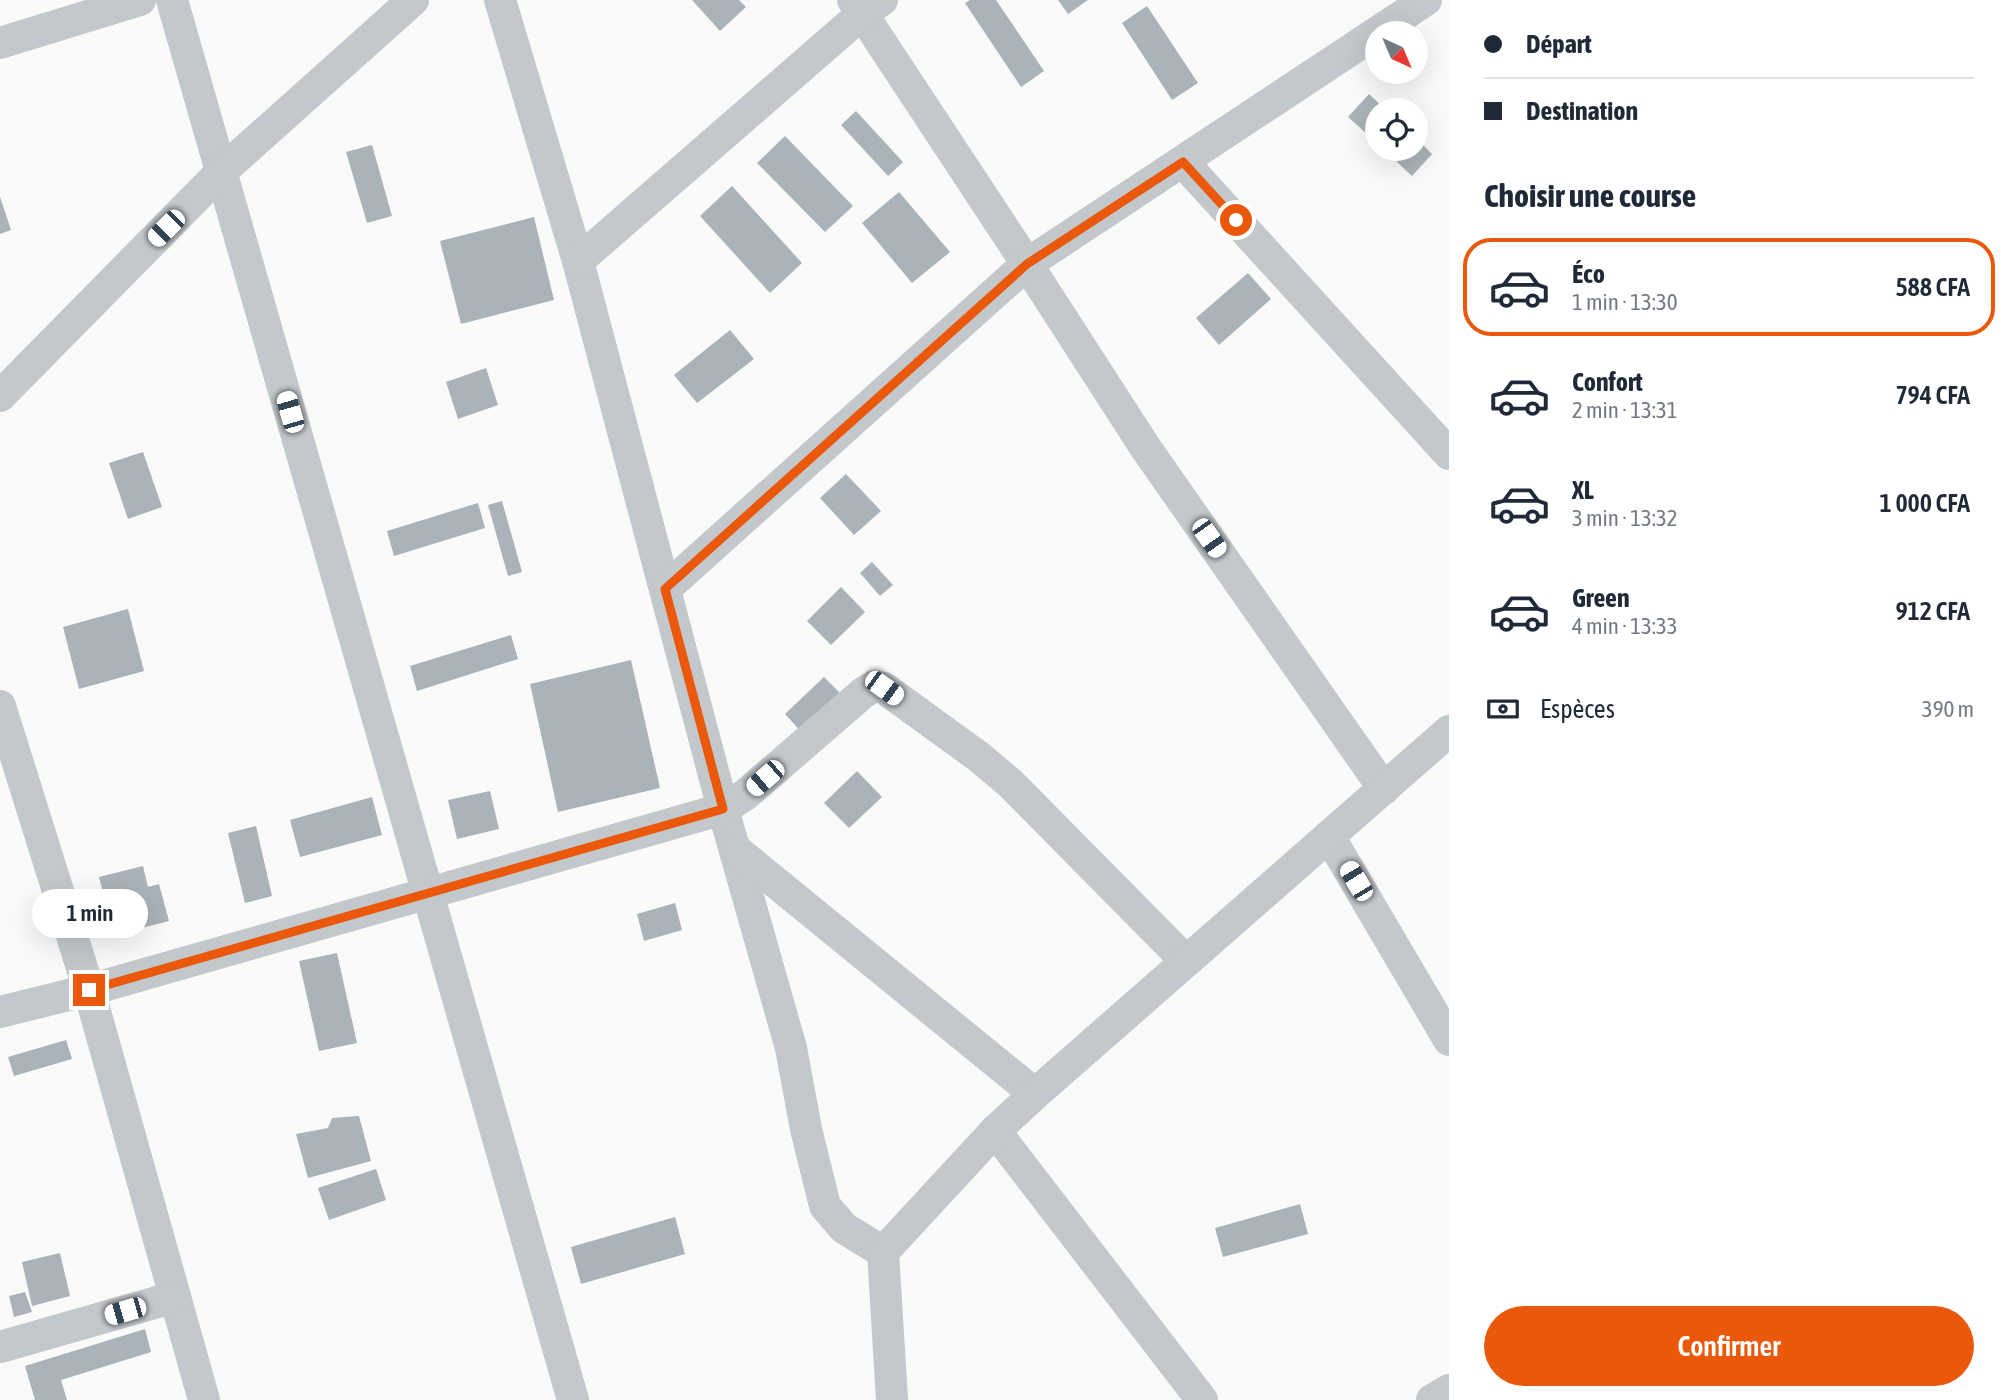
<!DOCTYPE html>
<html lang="fr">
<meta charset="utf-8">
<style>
:root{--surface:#fff;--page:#f2f2f3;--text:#1f2937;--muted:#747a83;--line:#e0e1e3;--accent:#ea580c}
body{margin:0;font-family:"Asap Condensed",sans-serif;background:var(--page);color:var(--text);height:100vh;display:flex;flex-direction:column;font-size:26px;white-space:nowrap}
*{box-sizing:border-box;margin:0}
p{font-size:23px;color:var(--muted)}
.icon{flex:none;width:38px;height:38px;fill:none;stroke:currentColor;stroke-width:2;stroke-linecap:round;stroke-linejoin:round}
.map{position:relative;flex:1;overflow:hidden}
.drawer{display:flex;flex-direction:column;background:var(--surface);width:560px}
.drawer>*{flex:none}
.guide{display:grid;align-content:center;height:154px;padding:0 35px;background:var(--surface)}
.needle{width:46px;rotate:136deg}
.tools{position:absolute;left:1365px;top:21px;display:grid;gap:14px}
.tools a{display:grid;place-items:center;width:63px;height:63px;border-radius:50%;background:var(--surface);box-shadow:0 7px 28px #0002;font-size:35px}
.end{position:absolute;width:32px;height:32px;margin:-16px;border:9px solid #ea580c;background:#fff;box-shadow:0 0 0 4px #fff}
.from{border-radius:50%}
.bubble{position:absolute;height:49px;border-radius:24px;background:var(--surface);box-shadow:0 7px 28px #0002;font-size:23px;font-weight:600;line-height:49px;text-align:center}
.car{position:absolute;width:21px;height:42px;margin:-21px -10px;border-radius:9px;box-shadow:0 0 5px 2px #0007;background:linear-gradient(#fff 24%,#345 0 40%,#fff 0 76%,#345 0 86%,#fff 0)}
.guide b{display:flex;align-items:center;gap:24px;height:66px;font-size:26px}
.guide b+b{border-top:2px solid var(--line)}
.guide i{width:18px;height:18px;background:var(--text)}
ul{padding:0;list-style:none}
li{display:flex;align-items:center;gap:21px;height:98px;margin:0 14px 10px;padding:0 21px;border:4px solid transparent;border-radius:28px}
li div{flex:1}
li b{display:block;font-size:26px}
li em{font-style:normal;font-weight:600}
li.selected{border-color:var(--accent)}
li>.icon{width:63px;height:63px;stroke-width:1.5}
h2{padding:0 35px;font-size:32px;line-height:84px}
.pay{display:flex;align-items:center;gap:18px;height:77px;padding:0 35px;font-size:26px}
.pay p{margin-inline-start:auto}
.cta{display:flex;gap:14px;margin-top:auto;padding:14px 35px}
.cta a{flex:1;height:80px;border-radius:42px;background:var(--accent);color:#fff;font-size:28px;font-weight:600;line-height:80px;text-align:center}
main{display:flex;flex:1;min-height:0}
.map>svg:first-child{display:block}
.building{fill:#aab3b9}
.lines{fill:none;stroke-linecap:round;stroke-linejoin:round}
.minor{stroke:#c3c8cc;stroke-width:32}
.route{stroke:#ea580c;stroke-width:9}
</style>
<main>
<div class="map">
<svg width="1449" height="1400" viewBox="0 0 1449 1400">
<rect width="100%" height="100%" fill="#fafaf8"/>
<g class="building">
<polygon points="692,0 739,0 746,7 720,31"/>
<polygon points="970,0 996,0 1044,71 1021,87 965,3"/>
<polygon points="1058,0 1088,0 1068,14"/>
<polygon points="1147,6 1198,83 1172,100 1122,23"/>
<polygon points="1369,94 1386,110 1377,110 1377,143 1348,117"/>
<polygon points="856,111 903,162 888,176 841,125"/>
<polygon points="785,136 853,206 825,232 757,163"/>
<polygon points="1416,138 1432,154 1412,176 1383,149 1416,149"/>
<polygon points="372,145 392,216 367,223 346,152"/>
<polygon points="732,186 802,263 770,293 700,216"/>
<polygon points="899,192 950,252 912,283 862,223"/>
<polygon points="0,197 11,230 0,234"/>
<polygon points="534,217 554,300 461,324 440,241"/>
<polygon points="1248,273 1271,299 1219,345 1196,318"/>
<polygon points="730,330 754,359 697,403 674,375"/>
<polygon points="486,368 498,405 458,419 446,382"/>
<polygon points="143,452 162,507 128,519 109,463"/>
<polygon points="846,474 881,511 854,535 820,498"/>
<polygon points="502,501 522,572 508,576 488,505"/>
<polygon points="478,503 485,528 394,556 387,531"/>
<polygon points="872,562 893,585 880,596 860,573"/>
<polygon points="841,587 865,612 831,645 807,621"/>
<polygon points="128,609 144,671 79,689 63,627"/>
<polygon points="511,635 518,659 417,691 410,666"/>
<polygon points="631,660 660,788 558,812 530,684"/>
<polygon points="824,677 845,698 805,736 785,714"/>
<polygon points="857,771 882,797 849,828 824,803"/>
<polygon points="490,791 499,829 457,839 448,800"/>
<polygon points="372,797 382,835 300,857 290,820"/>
<polygon points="256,826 272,896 245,903 228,833"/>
<polygon points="143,866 148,887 159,884 169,921 126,932 122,917 110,920 99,877"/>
<polygon points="675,903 682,930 644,941 637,914"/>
<polygon points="337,953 357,1043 319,1051 299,961"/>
<polygon points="66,1040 72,1059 14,1076 8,1057"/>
<polygon points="359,1116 371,1161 308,1178 296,1134 328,1128 332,1118"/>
<polygon points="376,1169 386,1200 329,1220 318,1188"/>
<polygon points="1300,1204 1308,1234 1223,1257 1215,1228"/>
<polygon points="675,1217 685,1254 581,1284 571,1247"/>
<polygon points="60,1253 70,1296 32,1306 22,1262"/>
<polygon points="25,1292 32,1312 14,1317 9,1296"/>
<polygon points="145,1329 151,1352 61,1380 67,1400 35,1400 25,1366"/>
</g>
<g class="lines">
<g class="minor">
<polyline points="172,0 573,1400"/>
<polyline points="500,0 578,261 723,809 791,1048 806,1129 825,1206 844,1228 883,1252"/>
<polyline points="853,0 1027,264 1145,447 1384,789"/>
<polyline points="0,43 140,0"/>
<polyline points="1183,162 1449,454"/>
<polyline points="578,261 862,14 882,0"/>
<polyline points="0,396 222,171 413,0"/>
<polyline points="665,589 1027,264 1426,0"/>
<polyline points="0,706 89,990 204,1400"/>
<polyline points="1329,836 1449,1040"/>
<polyline points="737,851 1035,1094"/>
<polyline points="0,1012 89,990 723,809 745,795 863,693 874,686 884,688 979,757 1010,783 1185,960"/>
<polyline points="995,1131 1202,1400"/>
<polyline points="0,1347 175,1297"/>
<polyline points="892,1400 883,1252 995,1131 1035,1094 1449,731"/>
<polyline points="1432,1400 1449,1390"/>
</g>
</g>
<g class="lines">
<polyline class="route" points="89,990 723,809 665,589 1027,264 1183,162 1236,220"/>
</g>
</svg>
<div class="tools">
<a><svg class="needle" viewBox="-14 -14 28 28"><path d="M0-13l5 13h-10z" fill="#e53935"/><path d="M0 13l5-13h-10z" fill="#747a83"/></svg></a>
<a><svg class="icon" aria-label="locate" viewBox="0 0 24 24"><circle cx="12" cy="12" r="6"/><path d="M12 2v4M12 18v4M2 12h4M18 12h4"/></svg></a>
</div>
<i class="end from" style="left:1236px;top:220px"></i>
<i class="end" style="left:89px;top:990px"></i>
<div class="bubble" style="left:32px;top:889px;width:116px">1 min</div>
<i class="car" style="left:166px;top:228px;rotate:225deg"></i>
<i class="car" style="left:290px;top:412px;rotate:344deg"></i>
<i class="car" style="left:1209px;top:538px;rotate:145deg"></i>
<i class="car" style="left:884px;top:688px;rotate:126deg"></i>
<i class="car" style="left:765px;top:778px;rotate:229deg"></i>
<i class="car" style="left:1356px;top:881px;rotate:329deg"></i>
<i class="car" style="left:125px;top:1311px;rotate:254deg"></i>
</div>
<section class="drawer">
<div class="guide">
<b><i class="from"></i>Départ</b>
<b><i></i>Destination</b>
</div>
<h2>Choisir une course</h2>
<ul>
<li class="selected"><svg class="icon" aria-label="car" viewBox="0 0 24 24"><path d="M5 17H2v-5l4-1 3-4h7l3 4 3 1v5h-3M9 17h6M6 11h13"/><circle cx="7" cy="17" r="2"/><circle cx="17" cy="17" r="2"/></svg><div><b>Éco</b><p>1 min · 13:30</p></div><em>588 CFA</em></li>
<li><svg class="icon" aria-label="car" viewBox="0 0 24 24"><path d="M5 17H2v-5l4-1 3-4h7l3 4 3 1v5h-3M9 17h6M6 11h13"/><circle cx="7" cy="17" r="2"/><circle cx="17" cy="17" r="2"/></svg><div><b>Confort</b><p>2 min · 13:31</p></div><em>794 CFA</em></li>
<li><svg class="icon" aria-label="car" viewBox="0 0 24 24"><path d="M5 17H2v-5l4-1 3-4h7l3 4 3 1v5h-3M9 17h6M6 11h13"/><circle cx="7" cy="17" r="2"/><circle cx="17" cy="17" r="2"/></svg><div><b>XL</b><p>3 min · 13:32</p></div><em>1 000 CFA</em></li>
<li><svg class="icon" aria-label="car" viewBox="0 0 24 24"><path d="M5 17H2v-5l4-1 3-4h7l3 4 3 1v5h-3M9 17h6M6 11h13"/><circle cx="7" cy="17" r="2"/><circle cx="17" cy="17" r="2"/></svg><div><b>Green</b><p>4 min · 13:33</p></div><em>912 CFA</em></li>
</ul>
<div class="pay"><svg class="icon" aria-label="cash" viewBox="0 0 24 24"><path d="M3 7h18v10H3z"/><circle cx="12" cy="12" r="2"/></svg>Espèces<p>390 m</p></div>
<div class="cta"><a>Confirmer</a></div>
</section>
</main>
